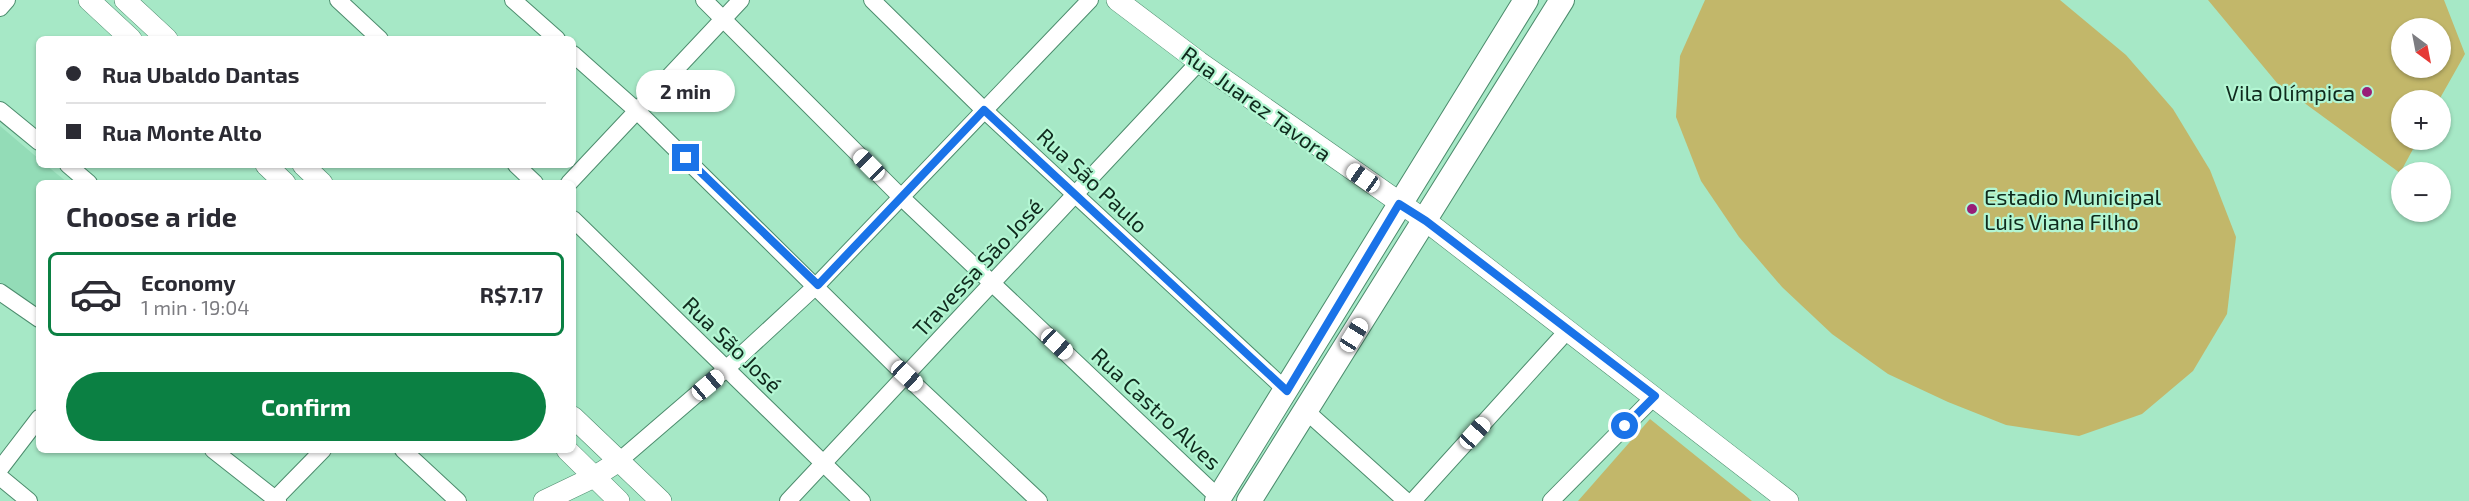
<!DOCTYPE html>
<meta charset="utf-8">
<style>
:root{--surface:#fff;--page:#f7f7f7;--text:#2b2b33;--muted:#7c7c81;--line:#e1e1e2;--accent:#0b8043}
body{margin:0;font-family:"Exo 2",sans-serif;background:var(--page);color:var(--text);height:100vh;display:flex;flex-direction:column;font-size:22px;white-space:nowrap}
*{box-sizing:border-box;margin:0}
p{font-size:20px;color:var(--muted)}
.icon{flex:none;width:33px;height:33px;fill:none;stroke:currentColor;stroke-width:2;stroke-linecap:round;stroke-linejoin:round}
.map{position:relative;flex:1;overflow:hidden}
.drawer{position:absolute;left:36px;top:180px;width:540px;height:273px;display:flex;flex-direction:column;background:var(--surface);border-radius:9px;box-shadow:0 2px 4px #0004}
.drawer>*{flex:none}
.guide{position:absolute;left:36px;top:36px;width:540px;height:132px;border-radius:9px;box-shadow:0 2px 4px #0004;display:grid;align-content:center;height:132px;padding:0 30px;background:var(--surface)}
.needle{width:39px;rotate:148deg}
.tools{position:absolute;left:2391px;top:18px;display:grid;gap:12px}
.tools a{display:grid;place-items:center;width:60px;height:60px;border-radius:50%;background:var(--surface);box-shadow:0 2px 4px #0004;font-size:30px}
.end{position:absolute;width:27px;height:27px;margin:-14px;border:8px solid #1a73e8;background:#fff;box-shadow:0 0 0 3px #fff}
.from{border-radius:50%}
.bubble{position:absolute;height:42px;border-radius:21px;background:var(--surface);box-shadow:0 2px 4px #0004;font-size:20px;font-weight:700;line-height:42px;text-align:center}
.car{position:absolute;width:18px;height:36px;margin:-18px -9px;border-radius:8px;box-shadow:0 0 4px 2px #0007;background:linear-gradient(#fff 24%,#345 0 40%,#fff 0 76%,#345 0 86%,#fff 0)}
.guide b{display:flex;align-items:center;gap:21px;height:57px;font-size:22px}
.guide b+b{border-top:2px solid var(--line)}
.guide i{width:15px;height:15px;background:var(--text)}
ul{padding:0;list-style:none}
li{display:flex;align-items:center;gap:18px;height:84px;margin:0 12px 9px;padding:0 18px;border:3px solid transparent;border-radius:9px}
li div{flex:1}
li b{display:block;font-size:22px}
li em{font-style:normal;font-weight:700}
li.active{border-color:var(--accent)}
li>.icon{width:54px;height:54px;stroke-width:1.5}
h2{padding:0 30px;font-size:27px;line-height:72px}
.cta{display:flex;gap:12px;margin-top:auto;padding:12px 30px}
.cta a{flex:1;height:69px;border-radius:36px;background:var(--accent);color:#fff;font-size:24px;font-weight:700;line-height:69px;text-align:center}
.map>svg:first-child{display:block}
.built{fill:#93dcb7}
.green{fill:#c2b76a;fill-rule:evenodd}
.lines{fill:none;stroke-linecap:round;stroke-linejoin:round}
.minor-casing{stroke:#4c8c6d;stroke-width:18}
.tertiary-casing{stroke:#4c8c6d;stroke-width:22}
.secondary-casing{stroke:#4c8c6d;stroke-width:26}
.minor{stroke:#fff;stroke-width:16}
.tertiary{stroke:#fff;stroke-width:21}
.secondary{stroke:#fff;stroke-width:24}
.route{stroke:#1a73e8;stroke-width:8}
.poi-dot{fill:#981e77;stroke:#b3f6d3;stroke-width:2}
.labels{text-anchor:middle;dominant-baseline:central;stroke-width:4.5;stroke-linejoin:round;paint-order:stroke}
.poi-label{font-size:22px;fill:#0f2a1d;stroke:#b3f6d3;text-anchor:end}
.street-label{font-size:22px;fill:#0f2a1d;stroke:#b3f6d3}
</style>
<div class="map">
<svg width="2469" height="501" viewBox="0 0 2469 501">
<rect width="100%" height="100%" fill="#a6e8c6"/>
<polygon class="built" points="0,126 39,159 39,165 46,165 68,183 39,183 39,314 0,282"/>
<g class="green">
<polygon points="1705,0 2060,0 2126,55 2173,109 2210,170 2236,237 2227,314 2193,371 2142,414 2079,436 2006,425 1948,402 1888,374 1832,334 1782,287 1739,237 1701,181 1676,117 1680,56"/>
<path d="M 2208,0 L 2444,0 L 2465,54 L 2439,100 L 2402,100 L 2402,140 L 2418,140 L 2400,173 L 2277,83 ZM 2402,28 L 2440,28 L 2440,68 L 2402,68 Z"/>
<polygon points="1650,419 1752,501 1578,501"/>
</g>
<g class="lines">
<defs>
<g id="minor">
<polyline points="338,0 380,39"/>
<polyline points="513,0 557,39"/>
<polyline points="704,0 901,197 1219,498"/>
<polyline points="872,0 984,110 1287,391"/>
<polyline points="0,8 7,0"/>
<polyline points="573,54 636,110 907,377 1039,501"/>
<polyline points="0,110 39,142"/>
<polyline points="68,165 89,183"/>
<polyline points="516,165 535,183"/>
<polyline points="569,183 741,0"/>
<polyline points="573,219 862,501"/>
<polyline points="0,292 39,319"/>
<polyline points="1306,411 1406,501"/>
<polyline points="213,450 278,501"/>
<polyline points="403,450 458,501"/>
<polyline points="619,461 726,369 817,285 1090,0"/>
<polyline points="0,469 39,418"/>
<polyline points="0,477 29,501"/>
<polyline points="275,499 323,450"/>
<polyline points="788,501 1199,62"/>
<polyline points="1413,501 1567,331"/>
<polyline points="1551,501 1655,396"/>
</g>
<g id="tertiary">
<polyline points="89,0 131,39"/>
<polyline points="125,0 167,39"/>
<polyline points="1117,0 1199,62 1426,221 1788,501"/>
<polyline points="266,165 285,183"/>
<polyline points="303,165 322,183"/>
<polyline points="573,417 661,501"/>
<polyline points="567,450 619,501"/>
<polyline points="544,501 594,477 619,461"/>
</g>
<g id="secondary">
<polyline points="1217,501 1526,0"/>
<polyline points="1249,501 1562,0"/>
</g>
</defs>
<use href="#minor" class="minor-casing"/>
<use href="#tertiary" class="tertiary-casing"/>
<use href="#secondary" class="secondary-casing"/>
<use href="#minor" class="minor"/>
<use href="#tertiary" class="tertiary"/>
<use href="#secondary" class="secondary"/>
</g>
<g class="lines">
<polyline class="route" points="686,158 818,285 984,110 1287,391 1399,204 1426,221 1655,396 1625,426"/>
</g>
<g class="poi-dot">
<circle cx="2367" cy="92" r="6"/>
<circle cx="1972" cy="209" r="6"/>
</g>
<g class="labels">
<g class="poi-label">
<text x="2355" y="92">Vila Olímpica</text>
<text x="1984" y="196" text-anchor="start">Estadio Municipal<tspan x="1984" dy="25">Luis Viana Filho</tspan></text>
</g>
<g class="street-label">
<text transform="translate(1257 103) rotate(36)">Rua Juarez Tavora</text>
<text transform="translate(1093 180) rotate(43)">Rua São Paulo</text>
<text transform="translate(977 267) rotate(-47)">Travessa São José</text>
<text transform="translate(733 344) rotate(44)">Rua São José</text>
<text transform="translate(1157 408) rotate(43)">Rua Castro Alves</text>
</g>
</g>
</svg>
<div class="tools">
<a><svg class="needle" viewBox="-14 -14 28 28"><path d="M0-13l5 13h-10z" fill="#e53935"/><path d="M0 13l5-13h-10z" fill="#7c7c81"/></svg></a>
<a>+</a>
<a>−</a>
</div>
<i class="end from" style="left:1625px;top:426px"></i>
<i class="end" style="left:686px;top:158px"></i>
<div class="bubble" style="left:636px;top:70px;width:99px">2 min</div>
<i class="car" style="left:869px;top:165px;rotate:315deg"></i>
<i class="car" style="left:1363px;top:178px;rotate:305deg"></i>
<i class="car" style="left:1354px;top:335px;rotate:32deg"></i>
<i class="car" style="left:1057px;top:344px;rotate:133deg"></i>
<i class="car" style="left:907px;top:376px;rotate:133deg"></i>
<i class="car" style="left:708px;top:385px;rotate:50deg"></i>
<i class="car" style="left:1475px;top:433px;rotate:42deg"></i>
<div class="guide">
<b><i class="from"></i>Rua Ubaldo Dantas</b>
<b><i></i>Rua Monte Alto</b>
</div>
<section class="drawer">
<h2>Choose a ride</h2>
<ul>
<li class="active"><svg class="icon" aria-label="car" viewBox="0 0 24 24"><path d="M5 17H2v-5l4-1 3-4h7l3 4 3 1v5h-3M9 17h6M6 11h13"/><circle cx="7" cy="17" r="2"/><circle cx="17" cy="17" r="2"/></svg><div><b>Economy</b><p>1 min · 19:04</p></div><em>R$7.17</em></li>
</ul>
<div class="cta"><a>Confirm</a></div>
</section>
</div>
